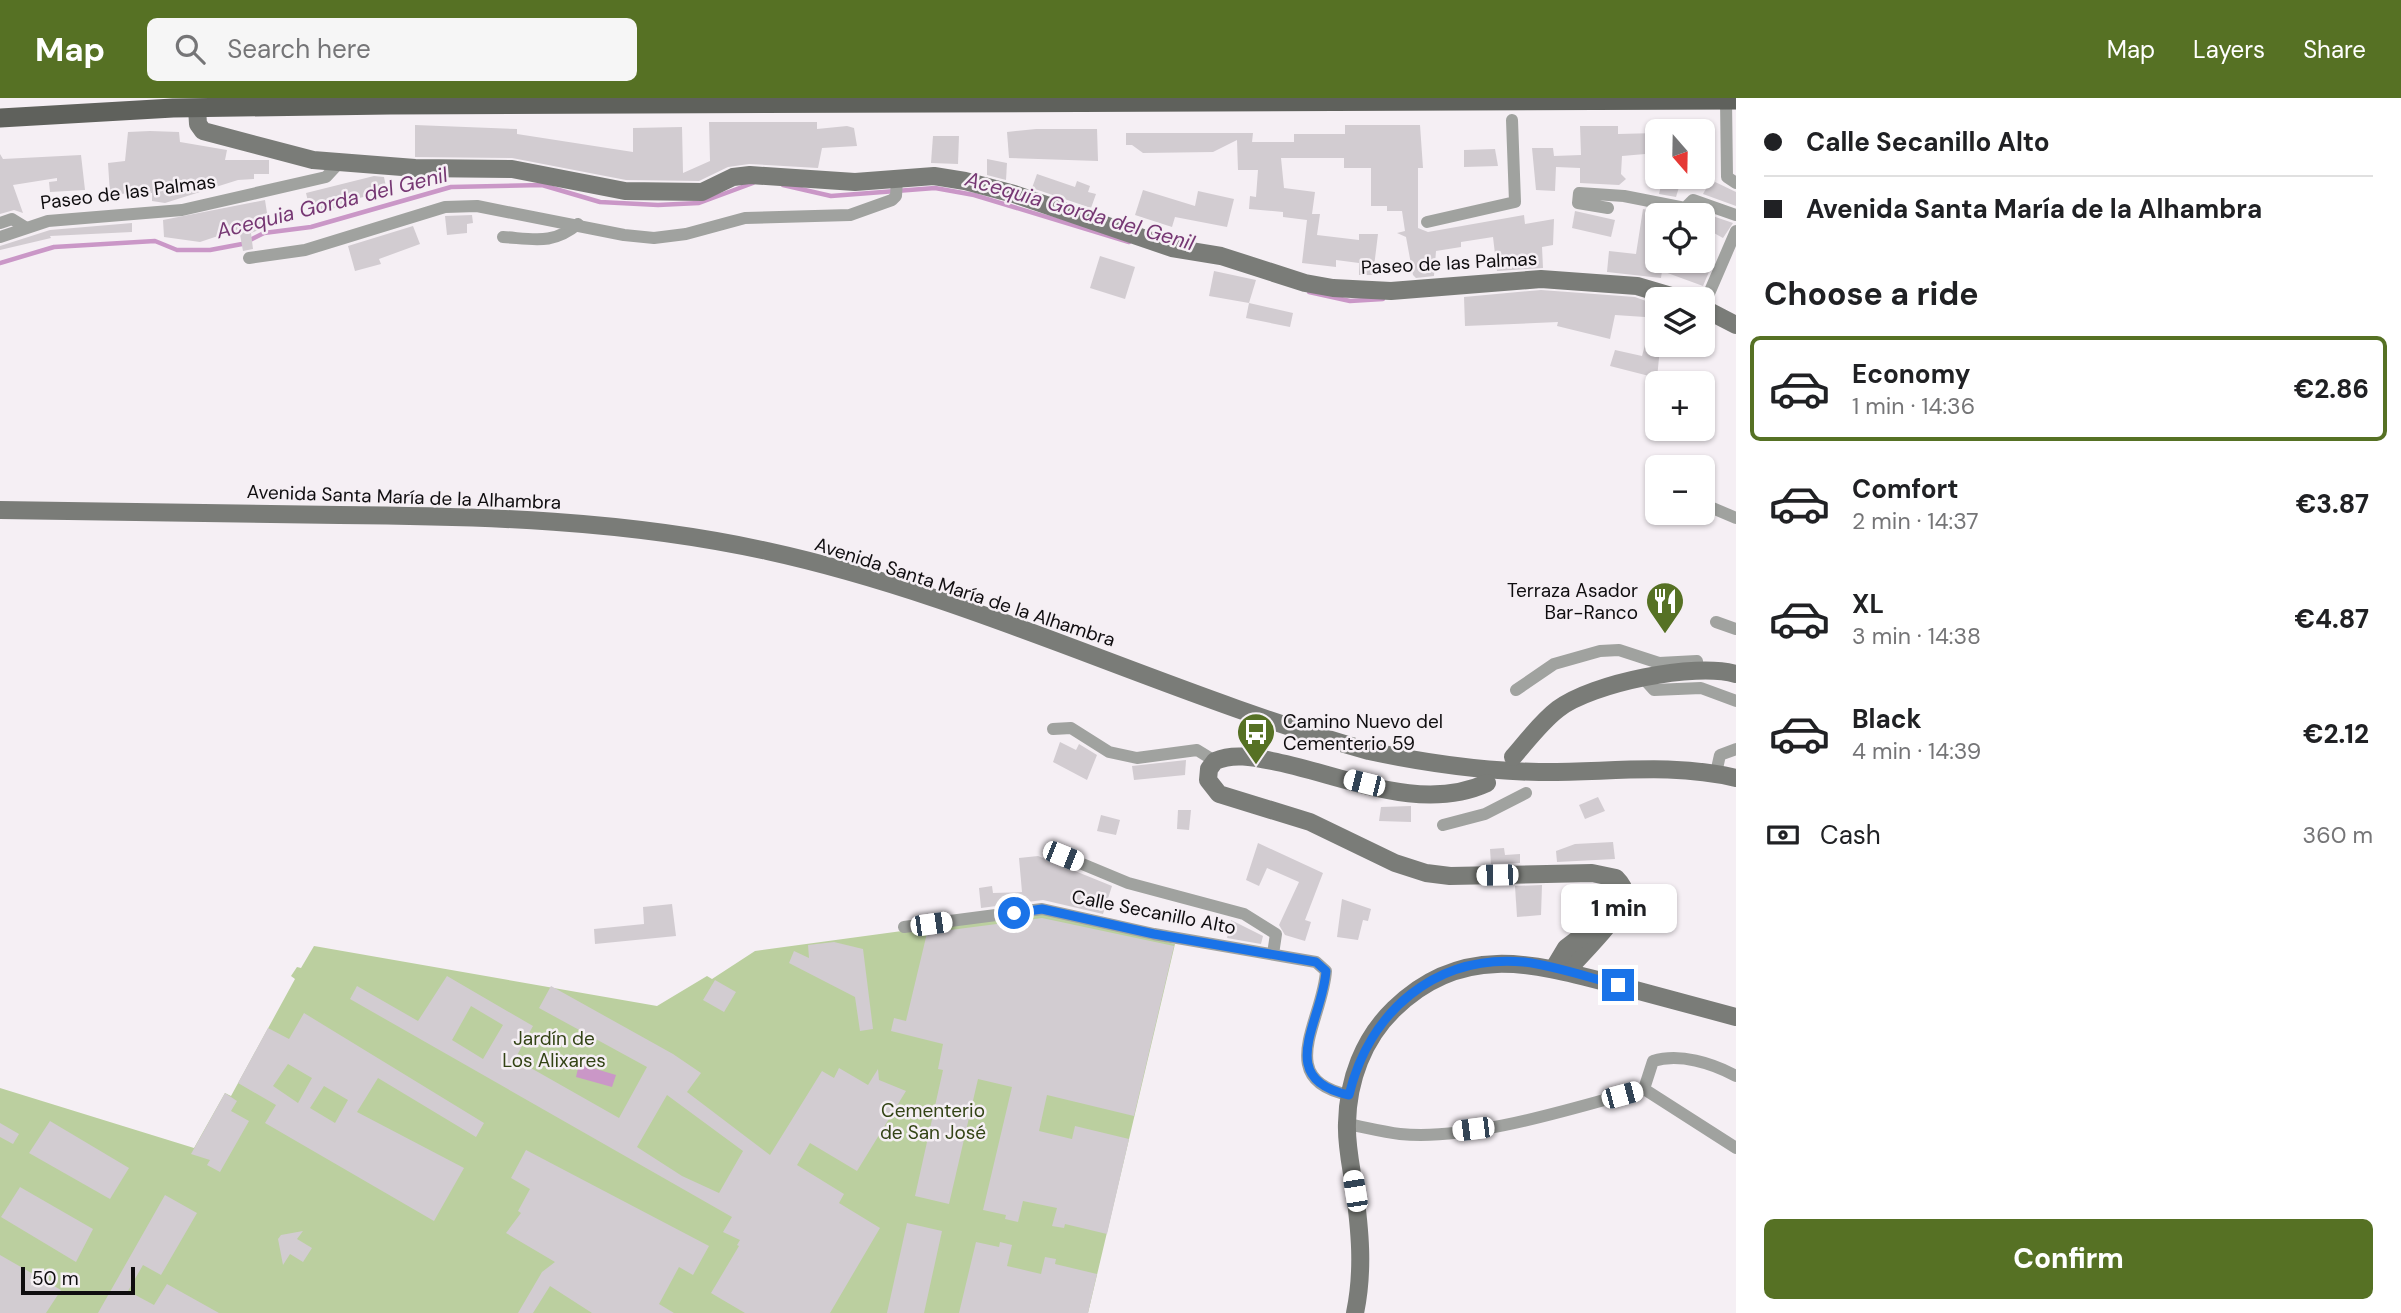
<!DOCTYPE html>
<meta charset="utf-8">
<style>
:root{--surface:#fff;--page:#f6f6f6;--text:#202124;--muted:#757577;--line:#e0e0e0;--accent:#567124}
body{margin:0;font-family:"DM Sans",sans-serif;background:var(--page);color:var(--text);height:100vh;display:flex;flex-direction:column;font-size:26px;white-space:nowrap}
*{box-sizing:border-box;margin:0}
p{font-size:23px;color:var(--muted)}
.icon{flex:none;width:38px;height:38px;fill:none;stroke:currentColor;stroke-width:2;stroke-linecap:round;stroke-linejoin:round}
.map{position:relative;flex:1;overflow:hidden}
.panel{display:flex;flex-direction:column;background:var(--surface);width:665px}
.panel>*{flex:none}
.top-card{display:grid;align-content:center;height:154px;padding:0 28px;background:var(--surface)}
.needle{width:46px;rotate:160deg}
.tools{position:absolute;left:1645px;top:21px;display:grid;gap:14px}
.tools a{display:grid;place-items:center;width:70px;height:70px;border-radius:10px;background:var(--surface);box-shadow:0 2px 5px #0004;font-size:35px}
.scale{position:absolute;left:21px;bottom:18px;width:114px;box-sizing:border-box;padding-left:7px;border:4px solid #0f0d0f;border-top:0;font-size:19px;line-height:24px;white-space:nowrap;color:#0f0d0f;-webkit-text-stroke:5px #f5eff4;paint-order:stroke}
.end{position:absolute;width:32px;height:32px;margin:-16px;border:9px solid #1a73e8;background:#fff;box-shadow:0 0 0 4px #fff}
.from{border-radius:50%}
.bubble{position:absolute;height:49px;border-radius:10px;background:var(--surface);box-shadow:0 2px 5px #0004;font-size:23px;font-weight:800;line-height:49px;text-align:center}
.car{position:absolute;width:21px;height:42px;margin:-21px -10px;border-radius:9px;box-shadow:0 0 5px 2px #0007;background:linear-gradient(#fff 24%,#345 0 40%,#fff 0 76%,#345 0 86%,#fff 0)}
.top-card b{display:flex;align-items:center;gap:24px;height:66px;font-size:26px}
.top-card b+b{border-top:2px solid var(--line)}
.top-card i{width:18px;height:18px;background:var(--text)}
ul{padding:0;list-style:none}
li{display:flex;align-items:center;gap:21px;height:105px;margin:0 14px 10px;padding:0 14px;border:4px solid transparent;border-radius:10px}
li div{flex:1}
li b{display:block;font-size:26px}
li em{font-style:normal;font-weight:800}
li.on{border-color:var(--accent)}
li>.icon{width:63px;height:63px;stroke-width:1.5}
h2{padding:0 28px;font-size:32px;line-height:84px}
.pay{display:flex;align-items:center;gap:18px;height:77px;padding:0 28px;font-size:26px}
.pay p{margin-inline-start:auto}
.cta{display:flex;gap:14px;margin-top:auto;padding:14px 28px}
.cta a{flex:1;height:80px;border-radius:10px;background:var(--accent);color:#fff;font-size:28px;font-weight:800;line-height:80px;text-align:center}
header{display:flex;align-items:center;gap:42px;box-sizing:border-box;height:98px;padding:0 35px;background:var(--accent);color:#fff}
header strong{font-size:33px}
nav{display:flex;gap:38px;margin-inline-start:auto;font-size:24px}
.search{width:490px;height:63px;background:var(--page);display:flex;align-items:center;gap:18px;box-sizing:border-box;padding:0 24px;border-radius:10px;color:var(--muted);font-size:26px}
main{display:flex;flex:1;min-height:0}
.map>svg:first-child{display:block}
.green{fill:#bbcf9f}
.water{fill:#ca97c7}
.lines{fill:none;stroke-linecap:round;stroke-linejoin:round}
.stream{stroke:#ca97c7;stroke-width:4.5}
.building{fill:#d2ccd1;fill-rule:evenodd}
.street{stroke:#a0a29f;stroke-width:12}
.secondary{stroke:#7a7c78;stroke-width:18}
.primary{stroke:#5f615c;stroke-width:19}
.route{stroke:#1a73e8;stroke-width:9}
.labels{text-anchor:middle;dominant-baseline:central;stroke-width:5;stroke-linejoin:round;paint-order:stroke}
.street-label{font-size:19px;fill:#0f0d0f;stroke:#f5eff4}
.poi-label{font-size:19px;fill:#0f0d0f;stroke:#f5eff4;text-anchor:end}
.park-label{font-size:19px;fill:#334315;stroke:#f5eff4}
.water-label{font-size:21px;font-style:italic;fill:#763773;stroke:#f5eff4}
</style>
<header>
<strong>Map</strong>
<div class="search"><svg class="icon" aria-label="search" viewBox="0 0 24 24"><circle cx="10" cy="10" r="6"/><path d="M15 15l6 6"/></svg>Search here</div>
<nav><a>Map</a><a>Layers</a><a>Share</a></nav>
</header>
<main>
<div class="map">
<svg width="1736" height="1215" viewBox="0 0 1736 1215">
<rect width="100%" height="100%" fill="#f5eff4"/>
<polygon class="green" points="1042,814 1175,846 1088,1215 0,1215 0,990 194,1050 225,995 231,998 295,881 291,878 297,869 301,870 314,848 657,908 707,878 712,881 755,853"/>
<polygon class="water" points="579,966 616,977 612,989 576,979"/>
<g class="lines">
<g class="stream">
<polyline points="783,87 831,98 935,90 974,97 1129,144"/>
<polyline points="0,165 54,149 155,143 177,152 210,152 242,146 264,135 311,129 451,89 542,87 600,104 658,107 699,105 753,85"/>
<polyline points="1309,194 1350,203 1383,201"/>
</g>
</g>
<g class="building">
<polygon points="709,24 817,24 817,31 847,28 854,30 857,48 822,50 818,70 749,66 728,69 699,83 626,82 512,60 415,59 415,27 517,31 517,36 633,54 633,30 682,29 683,75 710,63"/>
<polygon points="1345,27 1420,27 1423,70 1418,70 1418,130 1428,134 1524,117 1525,126 1554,121 1553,147 1542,149 1543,170 1497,173 1493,139 1461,144 1461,149 1436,153 1434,178 1416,180 1413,177 1406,139 1397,135 1405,133 1402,113 1387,113 1387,108 1371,108 1371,70 1344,70 1344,60 1281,60 1284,90 1315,94 1312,116 1320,116 1317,137 1359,142 1359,136 1378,136 1373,177 1359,177 1359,165 1336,162 1336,169 1302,165 1307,122 1283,119 1283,114 1249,111 1250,98 1256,99 1258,72 1238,72 1237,42 1213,54 1143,55 1132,47 1126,47 1126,35 1253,35 1252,44 1294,44 1294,36 1345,36"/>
<polygon points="1580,28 1618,28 1618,36 1657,35 1657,55 1622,58 1621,76 1626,81 1619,87 1580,85 1580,70 1556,69 1555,93 1536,92 1532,50 1553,50 1554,58 1581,57"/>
<polygon points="1036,31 1097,31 1098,63 1009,60 1007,34"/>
<polygon points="150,33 179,34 180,44 227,52 225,62 269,62 269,76 254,76 254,81 238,82 165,105 152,103 152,95 110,96 108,65 125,63 128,34"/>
<polygon points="933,38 959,38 958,66 931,65"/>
<polygon points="1495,51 1498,68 1464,69 1464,52"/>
<polygon points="0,56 3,61 81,57 85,92 50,94 49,84 57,83 57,80 13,87 23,115 14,112 0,116"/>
<polygon points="987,61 1007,65 1006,82 987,77"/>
<polygon points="1037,76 1075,89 1077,83 1090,88 1088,94 1096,96 1091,110 1032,90"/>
<polygon points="374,78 384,79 387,94 359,100 359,104 311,116 306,95"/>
<polygon points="1663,79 1682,79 1676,99 1659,96"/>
<polygon points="1711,82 1736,94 1736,108 1703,96"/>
<polygon points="1143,92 1195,108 1198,93 1234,101 1227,129 1175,119 1172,129 1135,117"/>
<polygon points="265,102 269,128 251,135 253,151 243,153 239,131 200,144 164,139 163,122"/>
<polygon points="1643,111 1677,117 1657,117 1657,163 1703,163 1703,158 1714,162 1703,188 1662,173 1661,180 1607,174 1609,153 1636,156"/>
<polygon points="1695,112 1733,125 1723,140 1703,129 1703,117 1690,117"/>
<polygon points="1575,113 1615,122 1611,139 1572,130"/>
<polygon points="472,117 473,125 467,126 467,135 447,137 445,118"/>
<polygon points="132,125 132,134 50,138 51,140 0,152 0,148 50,132"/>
<polygon points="413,128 420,146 379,161 381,166 355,173 348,148"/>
<polygon points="1100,158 1135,169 1125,201 1090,190"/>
<polygon points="1214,173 1256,182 1249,205 1209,198"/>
<polygon points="1541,192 1635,199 1646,203 1645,219 1615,217 1610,241 1557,228 1558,224 1465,228 1464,199"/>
<polygon points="1249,205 1293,215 1290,229 1246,220"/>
<polygon points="1645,247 1660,250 1657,280 1610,268 1615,252 1642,258"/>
<polygon points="1060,644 1076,652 1079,646 1097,657 1087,682 1053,664"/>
<polygon points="1186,662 1185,677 1134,682 1132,668"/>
<polygon points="1598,699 1605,713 1585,721 1579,707"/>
<polygon points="1411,708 1411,724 1379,723 1381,709"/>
<polygon points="1178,712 1191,712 1189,732 1177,731"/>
<polygon points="1101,717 1120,722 1116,737 1097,733"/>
<polygon points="1613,744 1615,761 1557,764 1556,753 1575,746"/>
<polygon points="1258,745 1323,775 1305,822 1311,824 1305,843 1285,837 1279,827 1299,784 1267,770 1259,788 1246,782"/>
<polygon points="1504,750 1505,757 1520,756 1520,765 1491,766 1490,751"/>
<polygon points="1038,758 1112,788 1103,816 1043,802 981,810 979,790 992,788 993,795 1022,794 1019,760"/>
<polygon points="1542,787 1541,817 1517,819 1515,788"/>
<polygon points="1342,801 1371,811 1368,823 1363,822 1358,842 1337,839"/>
<polygon points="672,806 676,838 595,846 594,831 644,826 643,809"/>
<polygon points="1042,820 1174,848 1134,1018 1047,997 1039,1033 1072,1041 1075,1028 1129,1041 1107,1136 1065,1126 1064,1130 1052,1128 1057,1110 1023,1103 1018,1124 1005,1121 1006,1117 983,1112 1012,989 978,981 949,1106 915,1098 943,972 938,971 943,946 891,933 894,920 906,923 927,835"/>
<polygon points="1231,822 1263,838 1261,846 1227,840"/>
<polygon points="834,844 863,851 873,931 860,933 855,899 789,865 794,853 809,860 808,847"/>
<path d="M 447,878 L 533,928 L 515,961 L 619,1020 L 647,969 L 539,910 L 551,888 L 673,956 L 701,975 L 687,994 L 770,1057 L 822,973 L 834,980 L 839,970 L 868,987 L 878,971 L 879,982 L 906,993 L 857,1073 L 810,1045 L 797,1067 L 844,1096 L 839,1105 L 880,1130 L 830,1215 L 745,1215 L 711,1195 L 739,1148 L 737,1147 L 740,1142 L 723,1134 L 732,1119 L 350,901 L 357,888 L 418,923 ZM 471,908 L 503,927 L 483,961 L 452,942 ZM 667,997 L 743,1053 L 719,1095 L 682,1078 L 637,1049 Z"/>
<polygon points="715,882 736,894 724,914 703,902"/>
<path d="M 304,915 L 484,1025 L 476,1039 L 378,980 L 357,1014 L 464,1070 L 434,1123 L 265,1025 L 276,1007 L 238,985 L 268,930 L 289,941 ZM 288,966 L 312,980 L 298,1005 L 273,988 ZM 324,988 L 348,1002 L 335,1025 L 310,1010 Z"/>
<polygon points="225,995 237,1003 231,1013 249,1023 220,1074 207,1067 210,1062 191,1056"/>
<polygon points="50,1023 129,1070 110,1101 29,1055"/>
<polygon points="0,1025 19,1036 13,1046 0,1039"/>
<polygon points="526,1052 709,1148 693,1177 679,1169 659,1206 674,1215 592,1215 550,1188 533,1215 518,1215 542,1174 555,1164 506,1135 521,1115 518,1113 530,1091 511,1080"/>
<polygon points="20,1089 93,1131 76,1164 1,1119"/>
<polygon points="165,1097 197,1115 161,1177 143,1167 128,1193 154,1207 167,1186 219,1215 98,1215"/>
<polygon points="907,1125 942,1133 924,1215 887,1215"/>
<polygon points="303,1133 297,1141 312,1150 303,1164 290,1156 283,1167 278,1141 281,1137"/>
<polygon points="976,1144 999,1149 1000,1144 1012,1147 1007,1168 1041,1176 1045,1159 1056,1161 1055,1166 1097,1176 1088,1215 959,1215"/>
<polygon points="0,1157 61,1192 46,1215 0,1215"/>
</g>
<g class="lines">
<g class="street">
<polyline points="1726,2 1727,79 1736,85"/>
<polyline points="1608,110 1578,105 1579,95 1624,98 1685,110 1693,102 1736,117"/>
<polyline points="1427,124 1515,104 1512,22"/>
<polyline points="0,125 12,121 25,129"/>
<polyline points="0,139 48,123 182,112 326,79 339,65"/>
<path d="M 503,139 C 534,141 553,147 578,126"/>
<polyline points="249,160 305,152 445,109 477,108 624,137 654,140 686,136 745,120 850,117 892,102 896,98 897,81"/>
<polyline points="1707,200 1736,133"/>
<polyline points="1703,406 1736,420"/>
<polyline points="1716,524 1736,531"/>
<polyline points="1644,581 1654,592 1701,590 1736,603"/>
<polyline points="1516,592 1554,566 1600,553 1619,552 1659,565 1697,563 1698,571"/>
<polyline points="1053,631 1071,630 1109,654 1137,660 1197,652 1215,663"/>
<polyline points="1716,675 1720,657 1736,651"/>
<polyline points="1443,727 1485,716 1526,695"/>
<polyline points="1063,758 1128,785 1244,816 1276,836 1273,856"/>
<path d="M 904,829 L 1042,811 L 1154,836 L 1316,864 L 1326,873 C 1323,922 1273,982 1349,997"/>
<path d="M 1644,991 L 1653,963 C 1680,955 1712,965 1736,978"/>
<path d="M 1347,1026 C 1364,1029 1382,1034 1400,1036 C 1473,1043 1573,1010 1644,991 L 1736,1050"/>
</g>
<g class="secondary">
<polyline points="197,10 198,26 203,33 313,62 415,70 512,71 625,93 702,94 733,79 750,77 855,84 934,78 965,83 1014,96 1172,150 1221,158 1305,185 1333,190 1391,193 1541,181 1637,188 1681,201"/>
<polyline points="1703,210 1736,227"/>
<path d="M 0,412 C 113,414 226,415 339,417 C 482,418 626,422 767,453 C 974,498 1165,596 1369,653 C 1425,665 1481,673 1539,674 C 1605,675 1670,664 1736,680"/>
<path d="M 1513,659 C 1527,643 1541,624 1558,611 C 1592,585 1695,564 1736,576"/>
<path d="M 1487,685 C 1420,716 1340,676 1272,663 C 1253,659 1233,655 1215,663 L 1209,671 L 1208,682 L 1219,696 L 1310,724 L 1395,765 L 1426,775 L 1450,778 L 1592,775 L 1616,780 C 1621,785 1626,791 1624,799 C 1619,821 1582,855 1567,873"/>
<polyline points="1554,870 1566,850 1595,828"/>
<path d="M 1355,1215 C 1364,1172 1360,1132 1354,1088 C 1351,1068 1346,1046 1347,1025 C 1348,982 1363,941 1394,911 C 1461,845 1533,865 1613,886 C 1654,897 1695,908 1736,919"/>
</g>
<polyline class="primary" points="0,20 173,10 390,7 1736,2"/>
</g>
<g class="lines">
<path class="route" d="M 1014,815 L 1042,811 L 1154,836 L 1316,864 L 1326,873 C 1323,922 1273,981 1349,997 C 1369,914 1435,856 1524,864 C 1556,868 1587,879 1618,887"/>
</g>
<defs>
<symbol id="restaurant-pin" viewBox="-11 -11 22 30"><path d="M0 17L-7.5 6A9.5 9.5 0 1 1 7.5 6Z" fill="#567124" stroke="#f5eff4"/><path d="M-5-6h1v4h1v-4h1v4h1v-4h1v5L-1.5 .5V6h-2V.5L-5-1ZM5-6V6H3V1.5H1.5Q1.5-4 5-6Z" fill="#fff"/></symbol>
<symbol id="bus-pin" viewBox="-11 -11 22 30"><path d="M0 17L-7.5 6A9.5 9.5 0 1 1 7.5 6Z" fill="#567124" stroke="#f5eff4"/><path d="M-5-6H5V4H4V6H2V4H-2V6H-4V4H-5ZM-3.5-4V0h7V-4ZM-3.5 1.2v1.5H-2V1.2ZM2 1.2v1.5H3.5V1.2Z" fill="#fff"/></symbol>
</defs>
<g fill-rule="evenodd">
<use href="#restaurant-pin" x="1643" y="481" width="44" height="60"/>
<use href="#bus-pin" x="1234" y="612" width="44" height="60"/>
</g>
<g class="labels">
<g class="street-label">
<text transform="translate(128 94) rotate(-7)">Paseo de las Palmas</text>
<text transform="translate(1449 165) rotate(-3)">Paseo de las Palmas</text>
<text transform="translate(404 399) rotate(2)">Avenida Santa María de la Alhambra</text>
<text transform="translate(965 494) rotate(18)">Avenida Santa María de la Alhambra</text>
<text transform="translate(1154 814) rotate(11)">Calle Secanillo Alto</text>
</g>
<g class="poi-label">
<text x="1638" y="492">Terraza Asador<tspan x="1638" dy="22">Bar-Ranco</tspan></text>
<text x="1283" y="623" text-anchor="start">Camino Nuevo del<tspan x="1283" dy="22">Cementerio 59</tspan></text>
</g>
<g class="park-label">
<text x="554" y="940">Jardín de<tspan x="554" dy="22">Los Alixares</tspan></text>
<text x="933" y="1012">Cementerio<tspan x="933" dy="22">de San José</tspan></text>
</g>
<g class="water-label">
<text transform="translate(332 105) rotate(-14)">Acequia Gorda del Genil</text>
<text transform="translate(1080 113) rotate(16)">Acequia Gorda del Genil</text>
</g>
</g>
</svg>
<div class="tools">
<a><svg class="needle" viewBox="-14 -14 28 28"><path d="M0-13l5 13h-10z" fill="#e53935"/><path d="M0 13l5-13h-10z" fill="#757577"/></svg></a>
<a><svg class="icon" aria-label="locate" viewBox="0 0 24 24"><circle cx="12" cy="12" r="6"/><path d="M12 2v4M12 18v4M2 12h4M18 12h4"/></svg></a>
<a><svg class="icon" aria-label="layers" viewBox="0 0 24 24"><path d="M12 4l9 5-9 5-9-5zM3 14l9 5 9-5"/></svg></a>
<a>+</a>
<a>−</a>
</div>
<div class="scale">50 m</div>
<i class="end from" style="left:1014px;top:815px"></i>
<i class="end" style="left:1618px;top:887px"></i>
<div class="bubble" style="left:1561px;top:786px;width:116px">1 min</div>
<i class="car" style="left:1364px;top:685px;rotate:284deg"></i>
<i class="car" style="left:1063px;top:758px;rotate:112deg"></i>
<i class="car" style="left:1497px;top:777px;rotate:269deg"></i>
<i class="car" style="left:931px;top:826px;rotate:82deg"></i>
<i class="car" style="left:1622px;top:997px;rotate:75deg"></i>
<i class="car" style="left:1473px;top:1031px;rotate:263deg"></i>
<i class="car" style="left:1355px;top:1093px;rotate:351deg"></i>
</div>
<section class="panel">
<div class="top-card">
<b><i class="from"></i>Calle Secanillo Alto</b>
<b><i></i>Avenida Santa María de la Alhambra</b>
</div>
<h2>Choose a ride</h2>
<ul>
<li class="on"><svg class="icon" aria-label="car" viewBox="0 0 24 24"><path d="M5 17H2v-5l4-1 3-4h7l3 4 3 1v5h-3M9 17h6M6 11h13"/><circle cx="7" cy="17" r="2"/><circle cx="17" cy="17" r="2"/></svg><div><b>Economy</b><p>1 min · 14:36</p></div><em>€2.86</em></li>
<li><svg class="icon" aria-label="car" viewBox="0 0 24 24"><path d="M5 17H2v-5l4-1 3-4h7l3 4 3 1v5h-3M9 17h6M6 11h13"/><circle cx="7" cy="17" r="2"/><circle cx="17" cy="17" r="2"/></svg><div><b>Comfort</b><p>2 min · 14:37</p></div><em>€3.87</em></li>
<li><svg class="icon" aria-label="car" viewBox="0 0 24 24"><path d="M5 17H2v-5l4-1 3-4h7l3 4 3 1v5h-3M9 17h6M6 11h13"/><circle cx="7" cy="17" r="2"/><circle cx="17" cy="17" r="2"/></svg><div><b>XL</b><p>3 min · 14:38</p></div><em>€4.87</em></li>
<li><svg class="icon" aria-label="car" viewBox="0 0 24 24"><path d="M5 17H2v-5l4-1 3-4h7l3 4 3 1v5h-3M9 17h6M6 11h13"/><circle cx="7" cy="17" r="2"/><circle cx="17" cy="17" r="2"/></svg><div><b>Black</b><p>4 min · 14:39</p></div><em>€2.12</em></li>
</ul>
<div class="pay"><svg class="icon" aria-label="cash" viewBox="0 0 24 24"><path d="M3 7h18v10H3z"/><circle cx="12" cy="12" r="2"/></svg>Cash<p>360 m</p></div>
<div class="cta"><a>Confirm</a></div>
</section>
</main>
